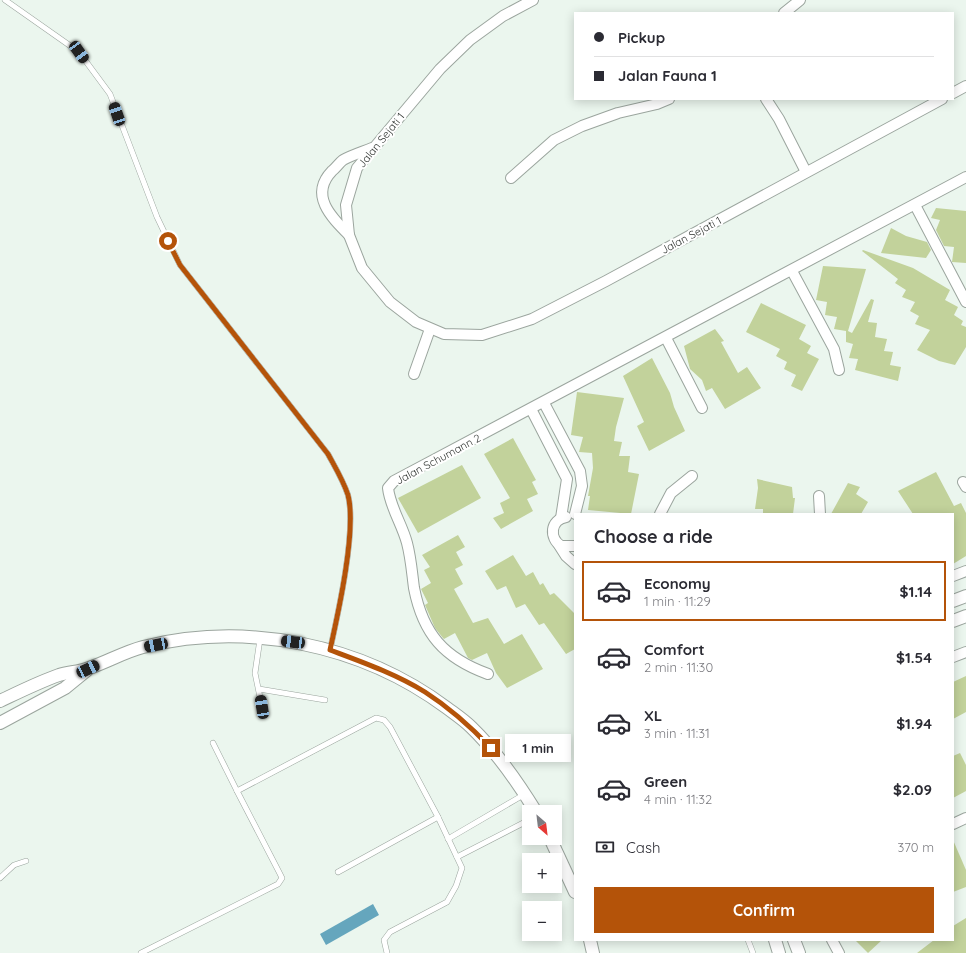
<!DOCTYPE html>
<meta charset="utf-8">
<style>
:root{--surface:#fff;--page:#f7f7f7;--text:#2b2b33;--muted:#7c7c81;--line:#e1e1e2;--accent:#b45309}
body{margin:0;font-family:Quicksand,sans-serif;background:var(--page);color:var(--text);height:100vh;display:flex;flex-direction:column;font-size:15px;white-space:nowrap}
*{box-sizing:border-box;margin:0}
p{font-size:13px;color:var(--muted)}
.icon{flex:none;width:22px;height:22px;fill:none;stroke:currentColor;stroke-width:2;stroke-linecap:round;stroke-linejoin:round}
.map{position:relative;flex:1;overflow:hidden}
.details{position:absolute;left:574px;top:513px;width:380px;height:428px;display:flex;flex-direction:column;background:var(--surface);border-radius:0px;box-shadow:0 2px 10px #0003}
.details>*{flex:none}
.banner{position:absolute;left:574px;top:12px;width:380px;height:88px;border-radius:0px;box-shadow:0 2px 10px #0003;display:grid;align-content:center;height:88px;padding:0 20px;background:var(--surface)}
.needle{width:26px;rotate:152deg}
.controls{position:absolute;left:522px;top:805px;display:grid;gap:8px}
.controls a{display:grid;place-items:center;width:40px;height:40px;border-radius:0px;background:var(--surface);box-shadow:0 2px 10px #0003;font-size:20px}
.end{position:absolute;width:18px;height:18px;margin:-9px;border:5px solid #b45309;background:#fff;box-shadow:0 0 0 2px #fff}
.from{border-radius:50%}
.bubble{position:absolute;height:28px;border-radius:0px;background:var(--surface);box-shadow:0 2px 10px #0003;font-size:13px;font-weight:700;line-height:28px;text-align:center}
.car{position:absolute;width:12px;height:24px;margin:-12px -6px;border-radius:5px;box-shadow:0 0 3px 1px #0007;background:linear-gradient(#222 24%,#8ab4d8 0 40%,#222 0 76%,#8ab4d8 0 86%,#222 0)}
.banner b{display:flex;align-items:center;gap:14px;height:38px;font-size:15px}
.banner b+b{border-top:1px solid var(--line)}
.banner i{width:10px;height:10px;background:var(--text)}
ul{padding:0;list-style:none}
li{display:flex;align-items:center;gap:12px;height:60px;margin:0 8px 6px;padding:0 12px;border:2px solid transparent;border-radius:0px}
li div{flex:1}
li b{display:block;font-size:15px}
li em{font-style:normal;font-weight:700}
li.selected{border-color:var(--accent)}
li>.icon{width:36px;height:36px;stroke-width:1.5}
h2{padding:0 20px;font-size:18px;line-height:48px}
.pay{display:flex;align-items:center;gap:10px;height:44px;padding:0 20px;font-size:15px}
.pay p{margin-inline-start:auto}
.primary-button{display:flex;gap:8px;margin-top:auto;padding:8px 20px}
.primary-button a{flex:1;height:46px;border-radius:0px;background:var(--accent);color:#fff;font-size:16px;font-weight:700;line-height:46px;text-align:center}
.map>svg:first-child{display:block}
.water{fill:#65a6bd}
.building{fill:#c2d29b}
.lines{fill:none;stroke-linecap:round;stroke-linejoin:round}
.service-casing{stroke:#9ba59e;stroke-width:6}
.minor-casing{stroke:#9ba59e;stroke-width:12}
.tertiary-casing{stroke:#9ba59e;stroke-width:14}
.service{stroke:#fff;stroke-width:5}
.minor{stroke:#fff;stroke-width:10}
.tertiary{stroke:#fff;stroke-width:12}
.route{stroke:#b45309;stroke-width:5}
.labels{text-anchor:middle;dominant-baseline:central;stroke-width:4;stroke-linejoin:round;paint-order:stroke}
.street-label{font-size:11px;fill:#323633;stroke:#fff}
</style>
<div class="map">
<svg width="966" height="953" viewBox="0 0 966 953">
<rect width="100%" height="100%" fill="#ebf6ee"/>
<polygon class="water" points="373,904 379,915 326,945 320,934"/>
<g class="building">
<polygon points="936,208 966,211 966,263 952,262 954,247 944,246 936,230 940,220 931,218"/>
<polygon points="891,228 906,236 927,242 931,250 926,258 881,253"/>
<polygon points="863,250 913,268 950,290 945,300 958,307 954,315 963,321 961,325 966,327 966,347 955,365 939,361 917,350 930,330 915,324 919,316 910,311 915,302 902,297 906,290 895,283 898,279 862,251"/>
<polygon points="823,266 866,269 848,331 852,333 871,299 874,300 868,322 877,323 875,337 887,339 884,351 893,352 890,365 901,367 898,381 855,370 858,359 849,358 853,344 846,342 846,331 834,329 837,317 825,315 827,302 816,300"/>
<polygon points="761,303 806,325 799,339 811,346 807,353 819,359 802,391 791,386 796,375 784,369 787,362 776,356 780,349 746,332"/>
<polygon points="715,329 724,341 721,342 738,373 747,367 761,388 725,409 712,388 706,391 702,380 690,369 684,346"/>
<polygon points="652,358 670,393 674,407 685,431 649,451 637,426 644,422 623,376"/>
<polygon points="577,392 624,398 616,427 614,441 622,442 619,456 630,456 628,472 639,474 631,514 588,510 590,496 588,496 593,468 592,453 579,452 583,437 571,435"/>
<polygon points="513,438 536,480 532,482 538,494 527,499 533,511 501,529 493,518 504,513 500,503 510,498 484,454"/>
<polygon points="462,465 481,498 418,533 398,498"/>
<polygon points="936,472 954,506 961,503 966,513 966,556 953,564 953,514 913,514 898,491"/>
<polygon points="757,479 792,487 793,498 795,498 793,514 763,514 763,509 755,509 758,488"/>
<polygon points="848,483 860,487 856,494 868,502 861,514 831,514"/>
<polygon points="458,535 465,547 456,552 463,565 455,569 463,584 454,589 473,623 488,618 504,644 522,634 543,669 507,688 496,673 487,653 472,660 468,658 455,633 444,639 443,638 435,628 425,605 428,603 421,589 431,583 424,570 430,567 422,555"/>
<polygon points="513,555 526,576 533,572 540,585 543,583 550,595 554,593 575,614 575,649 566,654 544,623 539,625 525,604 516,608 506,586 497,590 492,582 485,571"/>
<polygon points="966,676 966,712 953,719 953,682"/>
<polygon points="960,753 966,765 966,791 953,798 953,756"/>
<polygon points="953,840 966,870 966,887 953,892"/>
<polygon points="966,918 966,953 917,953 934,940 953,940 953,926"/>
<polygon points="855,940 882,940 868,953"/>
</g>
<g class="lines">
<defs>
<g id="service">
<path d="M 5,0 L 79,52 L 110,94 L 157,217 L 180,265 L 328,454 C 335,467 343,480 348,495 C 357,529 338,614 330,650"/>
<polyline points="260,639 255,673 262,707"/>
<polyline points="259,689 325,700"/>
<polyline points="213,743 237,791"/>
<polyline points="448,839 525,794"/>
<polyline points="457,857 529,820"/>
<polyline points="338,872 438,817"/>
<polyline points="0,878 14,865 26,861"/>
<polyline points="748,940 753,953"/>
<polyline points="141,953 278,884 282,878 279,872 237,791 376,718 384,720 390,727 438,817 462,868 456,886 447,902 390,932 384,940 387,953"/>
</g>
<g id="minor">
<polyline points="533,0 503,16 470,40 440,69 357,168 346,205 349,235 362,268 390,302 416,322 444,334 482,335 532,319 606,281 942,99"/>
<polyline points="784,13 800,0"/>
<polyline points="953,93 966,86"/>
<polyline points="766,99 779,119 806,172"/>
<polyline points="511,178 554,140 582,126 618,113 657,104 669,99"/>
<polyline points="915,205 966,302"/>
<path d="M 349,235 C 331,217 309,195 332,171 C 336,168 339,163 343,160 C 352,155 362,152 372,148"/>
<polyline points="792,271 834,349 839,370"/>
<polyline points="666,338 702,408"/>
<polyline points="414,374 430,329"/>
<polyline points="544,403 580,471 582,486 575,514"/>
<polyline points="531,409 567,479 561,518"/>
<polyline points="963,482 966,487"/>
<polyline points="819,496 820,514"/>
<polyline points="660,514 671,493 692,476"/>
<path d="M 566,517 C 550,520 549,538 561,546 L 575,546"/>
<polyline points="559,545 566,556 575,564"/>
<polyline points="953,576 966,571"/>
<polyline points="953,657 966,652"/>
<path d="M 488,674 C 444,658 423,634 414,588 C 412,573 411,558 407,543 C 402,524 390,507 388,488 L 394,481 L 966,177"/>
<polyline points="953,824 966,818"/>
<polyline points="832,940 839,953"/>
</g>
<g id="tertiary">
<polyline points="953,601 966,596"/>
<polyline points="953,621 966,616"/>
<path d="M 0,701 C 19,692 39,682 59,675 C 69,672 79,672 89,668 C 107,662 124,652 143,647 C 247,621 361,644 447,708 C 455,714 464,720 471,727 C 497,752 517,781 536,812"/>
<polyline points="0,723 65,688 87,670"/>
<polyline points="550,838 575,892"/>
<polyline points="590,940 593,953"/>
<polyline points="775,940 779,953"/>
<polyline points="794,940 799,953"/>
</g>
</defs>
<use href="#service" class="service-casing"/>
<use href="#minor" class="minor-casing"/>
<use href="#tertiary" class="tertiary-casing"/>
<use href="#service" class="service"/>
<use href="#minor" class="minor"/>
<use href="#tertiary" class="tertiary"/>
</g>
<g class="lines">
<path class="route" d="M 168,241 L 180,265 L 328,454 C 335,467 343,480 348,495 C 357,529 338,614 330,650 C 362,662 396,674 425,692 C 450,708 471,727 491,748"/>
</g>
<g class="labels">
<g class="street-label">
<text transform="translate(381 140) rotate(-51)">Jalan Sejati 1</text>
<text transform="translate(691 235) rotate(-28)">Jalan Sejati 1</text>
<text transform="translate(438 459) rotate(-28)">Jalan Schumann 2</text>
</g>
</g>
</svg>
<div class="controls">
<a><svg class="needle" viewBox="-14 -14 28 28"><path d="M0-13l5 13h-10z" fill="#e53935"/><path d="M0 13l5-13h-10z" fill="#7c7c81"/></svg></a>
<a>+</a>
<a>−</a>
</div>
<i class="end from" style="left:168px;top:241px"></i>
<i class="end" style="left:491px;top:748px"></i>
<div class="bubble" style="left:505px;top:734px;width:66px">1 min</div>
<i class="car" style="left:79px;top:52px;rotate:144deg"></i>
<i class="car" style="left:117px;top:114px;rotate:341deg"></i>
<i class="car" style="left:293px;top:642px;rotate:277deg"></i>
<i class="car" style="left:156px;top:645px;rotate:259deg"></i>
<i class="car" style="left:88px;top:669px;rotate:65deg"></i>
<i class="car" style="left:262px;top:707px;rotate:351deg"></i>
<div class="banner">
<b><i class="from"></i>Pickup</b>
<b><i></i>Jalan Fauna 1</b>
</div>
<section class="details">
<h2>Choose a ride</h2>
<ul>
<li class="selected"><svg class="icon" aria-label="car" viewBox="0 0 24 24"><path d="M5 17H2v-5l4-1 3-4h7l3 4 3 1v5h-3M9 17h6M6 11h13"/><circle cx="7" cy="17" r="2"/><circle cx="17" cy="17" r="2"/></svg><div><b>Economy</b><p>1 min · 11:29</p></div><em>$1.14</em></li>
<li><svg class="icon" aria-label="car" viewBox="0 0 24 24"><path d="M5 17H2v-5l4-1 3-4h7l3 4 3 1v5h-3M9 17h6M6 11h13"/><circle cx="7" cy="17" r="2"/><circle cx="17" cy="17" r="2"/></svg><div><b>Comfort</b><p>2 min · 11:30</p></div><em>$1.54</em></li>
<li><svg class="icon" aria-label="car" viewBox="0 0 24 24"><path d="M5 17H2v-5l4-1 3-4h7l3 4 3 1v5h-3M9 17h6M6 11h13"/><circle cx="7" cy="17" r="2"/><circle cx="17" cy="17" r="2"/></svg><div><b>XL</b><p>3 min · 11:31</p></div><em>$1.94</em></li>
<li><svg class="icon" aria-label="car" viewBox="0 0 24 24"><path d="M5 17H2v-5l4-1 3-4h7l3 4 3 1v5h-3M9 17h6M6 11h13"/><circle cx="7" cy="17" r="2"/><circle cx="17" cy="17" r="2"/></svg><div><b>Green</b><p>4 min · 11:32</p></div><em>$2.09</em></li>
</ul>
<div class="pay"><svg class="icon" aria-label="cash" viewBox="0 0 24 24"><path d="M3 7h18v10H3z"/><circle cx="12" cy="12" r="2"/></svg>Cash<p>370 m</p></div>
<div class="primary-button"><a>Confirm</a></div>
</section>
</div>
